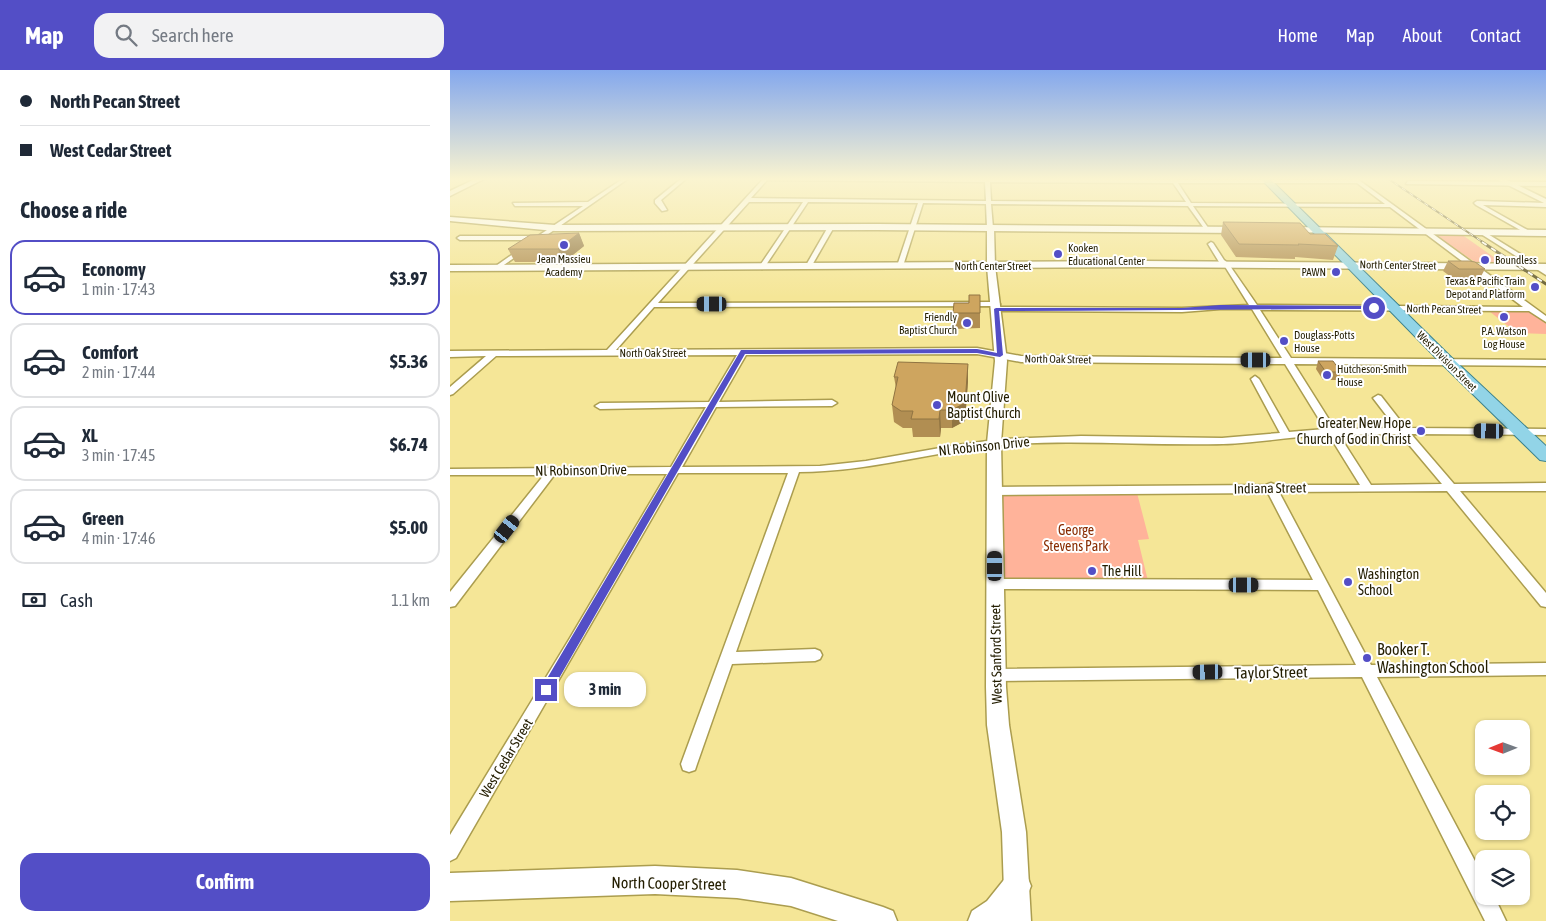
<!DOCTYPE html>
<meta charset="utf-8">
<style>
:root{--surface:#fff;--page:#f2f2f3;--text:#1f2937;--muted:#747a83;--line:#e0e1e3;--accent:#534ec6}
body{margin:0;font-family:"Asap Condensed",sans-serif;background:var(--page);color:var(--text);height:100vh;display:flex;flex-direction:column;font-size:19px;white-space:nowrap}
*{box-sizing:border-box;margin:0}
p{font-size:16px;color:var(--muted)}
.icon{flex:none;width:28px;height:28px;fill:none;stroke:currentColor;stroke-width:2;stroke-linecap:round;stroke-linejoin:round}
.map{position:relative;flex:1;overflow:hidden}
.panel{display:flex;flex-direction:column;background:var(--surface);width:450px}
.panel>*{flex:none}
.hud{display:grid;align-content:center;height:110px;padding:0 20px;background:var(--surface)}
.needle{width:32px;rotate:269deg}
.tools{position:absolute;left:1025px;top:650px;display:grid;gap:10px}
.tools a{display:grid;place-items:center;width:55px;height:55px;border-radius:10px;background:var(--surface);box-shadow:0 1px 4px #0004;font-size:25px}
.end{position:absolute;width:22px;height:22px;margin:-11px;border:6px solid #534ec6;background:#fff;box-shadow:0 0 0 2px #fff}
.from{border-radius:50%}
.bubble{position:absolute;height:35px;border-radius:15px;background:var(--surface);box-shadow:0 1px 4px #0004;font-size:16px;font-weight:700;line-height:35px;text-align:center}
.car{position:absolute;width:15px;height:30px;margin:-15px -8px;border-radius:6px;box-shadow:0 0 4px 1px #0007;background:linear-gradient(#222 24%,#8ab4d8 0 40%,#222 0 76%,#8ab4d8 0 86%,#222 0)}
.hud b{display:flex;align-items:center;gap:18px;height:48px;font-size:19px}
.hud b+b{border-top:1px solid var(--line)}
.hud i{width:12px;height:12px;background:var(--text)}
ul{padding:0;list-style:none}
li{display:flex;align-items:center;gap:15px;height:75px;margin:0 10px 8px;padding:0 10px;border:2px solid var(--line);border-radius:15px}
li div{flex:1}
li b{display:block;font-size:19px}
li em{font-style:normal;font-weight:700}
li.current{border-color:var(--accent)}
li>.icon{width:45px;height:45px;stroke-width:1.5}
h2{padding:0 20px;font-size:22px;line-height:60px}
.pay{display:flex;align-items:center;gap:12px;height:55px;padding:0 20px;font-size:19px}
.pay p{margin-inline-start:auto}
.primary-button{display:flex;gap:10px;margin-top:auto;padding:10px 20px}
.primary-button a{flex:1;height:58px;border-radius:15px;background:var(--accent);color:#fff;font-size:20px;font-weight:700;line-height:58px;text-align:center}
header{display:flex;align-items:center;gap:30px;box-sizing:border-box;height:70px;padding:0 25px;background:var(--accent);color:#fff}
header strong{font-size:24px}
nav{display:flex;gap:28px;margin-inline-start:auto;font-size:18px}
.search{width:350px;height:45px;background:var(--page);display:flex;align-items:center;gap:12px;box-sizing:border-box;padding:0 18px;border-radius:15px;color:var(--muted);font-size:19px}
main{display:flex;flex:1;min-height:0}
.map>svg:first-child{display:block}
.green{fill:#ffb39a}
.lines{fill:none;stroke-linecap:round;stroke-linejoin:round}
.minor-casing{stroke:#ab9d4f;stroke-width:3}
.tertiary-casing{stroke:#ab9d4f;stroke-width:3}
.secondary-casing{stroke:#ab9d4f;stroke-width:3}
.primary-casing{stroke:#3c828c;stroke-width:2}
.minor{fill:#fff;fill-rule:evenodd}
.tertiary{fill:#fff;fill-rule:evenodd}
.secondary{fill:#fff;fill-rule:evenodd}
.primary{fill:#92d4e7;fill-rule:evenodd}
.rail-far1-casing{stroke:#61582c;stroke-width:2}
.rail-casing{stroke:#61582c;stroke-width:3}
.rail-far1{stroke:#fff;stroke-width:1;stroke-dasharray:4.5;stroke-linecap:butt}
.rail{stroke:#fff;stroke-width:2;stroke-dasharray:5.5;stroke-linecap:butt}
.wall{fill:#b18e52}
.shaded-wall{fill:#907442}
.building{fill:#cea55f;stroke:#907442}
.route{fill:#534ec6}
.poi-dot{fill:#534ec6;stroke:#fff;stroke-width:2}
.labels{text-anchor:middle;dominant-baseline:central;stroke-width:4;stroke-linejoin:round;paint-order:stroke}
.far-poi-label{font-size:11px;fill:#231d00;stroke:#fff;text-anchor:start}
.far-street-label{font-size:11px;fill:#231d00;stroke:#fff}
.poi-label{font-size:14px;fill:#231d00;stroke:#fff;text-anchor:start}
.street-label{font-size:14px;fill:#231d00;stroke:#fff}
.park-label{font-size:14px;fill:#892c02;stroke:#fff}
.near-poi-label{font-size:16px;fill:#231d00;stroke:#fff;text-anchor:start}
.near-street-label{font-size:16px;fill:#231d00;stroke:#fff}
</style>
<header>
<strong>Map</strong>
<div class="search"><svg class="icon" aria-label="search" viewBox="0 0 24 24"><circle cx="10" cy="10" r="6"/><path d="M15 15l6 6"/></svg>Search here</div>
<nav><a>Home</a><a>Map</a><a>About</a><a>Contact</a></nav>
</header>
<main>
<section class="panel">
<div class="hud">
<b><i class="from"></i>North Pecan Street</b>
<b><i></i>West Cedar Street</b>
</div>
<h2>Choose a ride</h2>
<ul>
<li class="current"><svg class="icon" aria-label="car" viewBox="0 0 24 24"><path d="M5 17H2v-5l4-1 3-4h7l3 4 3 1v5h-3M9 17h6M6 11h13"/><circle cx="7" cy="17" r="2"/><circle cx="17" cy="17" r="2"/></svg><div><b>Economy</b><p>1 min · 17:43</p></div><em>$3.97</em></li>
<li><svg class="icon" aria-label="car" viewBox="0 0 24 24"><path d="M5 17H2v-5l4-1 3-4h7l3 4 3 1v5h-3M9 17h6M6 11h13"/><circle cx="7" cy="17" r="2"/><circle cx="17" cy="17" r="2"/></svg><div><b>Comfort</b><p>2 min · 17:44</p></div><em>$5.36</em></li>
<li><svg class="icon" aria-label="car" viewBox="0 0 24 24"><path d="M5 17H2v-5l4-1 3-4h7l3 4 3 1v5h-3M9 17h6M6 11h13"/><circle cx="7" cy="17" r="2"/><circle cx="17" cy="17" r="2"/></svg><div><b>XL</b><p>3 min · 17:45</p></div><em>$6.74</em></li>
<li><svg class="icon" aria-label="car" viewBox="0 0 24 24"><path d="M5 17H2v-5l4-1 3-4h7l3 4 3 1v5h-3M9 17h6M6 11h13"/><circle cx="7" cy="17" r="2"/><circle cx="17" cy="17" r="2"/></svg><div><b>Green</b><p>4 min · 17:46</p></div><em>$5.00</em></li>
</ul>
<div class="pay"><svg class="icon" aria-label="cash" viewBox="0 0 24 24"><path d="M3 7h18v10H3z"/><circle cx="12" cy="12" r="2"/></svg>Cash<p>1.1 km</p></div>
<div class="primary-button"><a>Confirm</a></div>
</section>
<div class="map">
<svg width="1096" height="851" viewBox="0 0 1096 851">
<rect width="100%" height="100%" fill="#f5e697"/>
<g class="green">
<polygon points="1011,164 1055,195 1028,194 985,165"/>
<polygon points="1039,241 1081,241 1096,253 1096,264 1067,263"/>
<polygon points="687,423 699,469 688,470 698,511 555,513 552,424"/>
</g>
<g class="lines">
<defs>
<g id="minor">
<polygon points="174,108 179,108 48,199 43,198 83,170 10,170 7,168 10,166 88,166 133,136 65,136 63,133 138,132"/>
<polygon points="232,108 237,108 211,130 217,140 212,141 205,133 205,130"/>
<path d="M 314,108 L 721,110 L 720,108 L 725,108 L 726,110 L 903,110 L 901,108 L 906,108 L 1096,246 L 1096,252 L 1079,241 L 810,240 L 841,288 L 1096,290 L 1096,296 L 844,294 L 885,359 L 946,358 L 923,328 L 928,325 L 931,326 L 956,358 L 1096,359 L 1096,365 L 961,364 L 1004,414 L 1096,413 L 1096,421 L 1010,421 L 1096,523 L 1096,537 L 1091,536 L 997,421 L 829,422 L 921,595 L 1096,593 L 1096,605 L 927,607 L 1034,808 L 1034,826 L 1044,826 L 1056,851 L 1035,851 L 912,607 L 546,611 L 541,609 L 539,605 L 541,601 L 546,599 L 906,595 L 868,520 L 545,519 L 540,517 L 538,514 L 540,511 L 545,509 L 863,510 L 818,423 L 544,425 L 538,421 L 544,417 L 816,415 L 821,413 L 826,415 L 910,415 L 879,365 C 843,366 808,373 773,374 C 699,376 625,369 552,375 C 484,381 418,402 349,402 L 286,582 L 365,579 L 370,581 L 372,585 L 370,589 L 365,591 L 282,594 L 247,694 L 245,700 L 239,702 L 233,700 L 231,694 L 338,403 L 228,403 L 6,788 L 0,791 L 0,765 L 120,568 L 217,404 L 105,404 L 5,536 L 0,537 L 0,522 L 94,405 L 0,405 L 0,399 L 221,397 L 256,337 L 150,339 L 145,336 L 150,333 L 259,332 L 287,285 L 46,286 L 3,324 L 0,325 L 0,317 L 36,286 L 0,287 L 0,281 L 157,280 ZM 317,110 L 535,112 L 536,131 L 301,128 ZM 540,112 L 723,113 L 736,132 L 541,131 ZM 728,113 L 907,113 L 935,134 L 741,133 ZM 299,132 L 353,132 L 309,197 L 312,199 L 314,198 L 358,132 L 468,133 L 447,196 L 450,198 L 453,196 L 473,133 L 536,134 L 537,158 L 540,160 L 543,158 L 541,134 L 738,136 L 756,161 L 759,159 L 743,136 L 940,137 L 1073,237 L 807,235 L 778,193 L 774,190 L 763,173 L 761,172 L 758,174 L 769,192 L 774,195 L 799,235 L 732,238 L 546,237 L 542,239 L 546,241 L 732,242 L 770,239 L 802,239 L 832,288 L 571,286 L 527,278 L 166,280 L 204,237 L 546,236 L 550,234 L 546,232 L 208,233 ZM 527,284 L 571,292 L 835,294 L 875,359 L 839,362 L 809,309 L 805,306 L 801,309 L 830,363 L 772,368 L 631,366 L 553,369 L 507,375 L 416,391 L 370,396 L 232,397 L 266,337 L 382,336 L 387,333 L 382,330 L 269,332 L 296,285 ZM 947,364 L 950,364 L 992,414 L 921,415 L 889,365 Z"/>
<polygon points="958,111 1096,112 1096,116 956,114"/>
<polygon points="1027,131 1096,133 1096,137 1033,135 1081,162 1081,164 1079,165 1026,135 1024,133"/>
<polygon points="381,155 384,157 361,197 356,198 355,197 378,157"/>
<polygon points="1033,161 1096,200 1096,205 1031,164 1031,162"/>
</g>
<polygon id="tertiary" points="537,156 544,158 545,196 557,291 551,373 556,617 559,655 576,762 581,851 555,851 552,762 537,655 536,617 537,373 545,291 537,196"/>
<g id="secondary">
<polygon points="27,108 36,108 0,126 0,121"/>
<polygon points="1044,108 1053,108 1096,129 1096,134"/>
<polygon points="0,147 105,155 427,154 794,157 798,160 794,163 427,160 105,161 0,151"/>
<polygon points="836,157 1096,160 1096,166 833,162 833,158"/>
<polygon points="695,191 1096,194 1096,200 695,197 0,201 0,195"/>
<polygon points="205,796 287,800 341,808 433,837 443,841 447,851 388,851 341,836 287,828 205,824 0,831 0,803"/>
<polygon points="567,802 577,806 581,816 577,826 557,851 518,851 522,841 537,831 557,806"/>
</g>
<polygon id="primary" points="810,108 819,108 1002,288 1096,376 1096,391 1090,390 992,294"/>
</defs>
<use href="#minor" class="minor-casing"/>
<use href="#tertiary" class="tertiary-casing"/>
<use href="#secondary" class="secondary-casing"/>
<use href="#primary" class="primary-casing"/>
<use href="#minor" class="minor"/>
<use href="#tertiary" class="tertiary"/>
<use href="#secondary" class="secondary"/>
<use href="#primary" class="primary"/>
<defs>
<polyline id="rail-far1" points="937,108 1034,173"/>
<polyline id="rail" points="1032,172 1096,214"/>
</defs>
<use href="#rail-far1" class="rail-far1-casing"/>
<use href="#rail" class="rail-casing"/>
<use href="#rail-far1" class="rail-far1"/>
<use href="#rail" class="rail"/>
</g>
<g class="wall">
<polygon points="773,152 860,164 888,176 883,190 845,187 845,189 786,187 771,165"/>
<polygon points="129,163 134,176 114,192 65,192 58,179"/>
<polygon points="998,191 1035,199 1029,210 1005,210 993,201"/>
<polygon points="530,225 530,258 504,259 503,243"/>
<polygon points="868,291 891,302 888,310 873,310 866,299"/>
<polygon points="444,307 518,311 515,351 502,358 491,358 490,367 463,367 462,358 453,358 444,352 442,335 446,318"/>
</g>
<g class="shaded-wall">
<polygon points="129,163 134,176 114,192 108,179"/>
<polygon points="518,294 518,311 515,351 502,358 502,340"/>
<polygon points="490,340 491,358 490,367 489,349"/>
</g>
<g class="building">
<polygon points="773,152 850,153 860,164 875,164 888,176 848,174 849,175 789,174"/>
<polygon points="129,163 108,179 58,179 80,165"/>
<polygon points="998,191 1019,191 1025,192 1035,199 1009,199"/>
<polygon points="519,225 530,225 530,243 503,243 504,233 519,233"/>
<polygon points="868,291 883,291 891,302 876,302"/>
<polygon points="448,292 518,294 515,333 502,340 490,340 489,349 461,349 463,341 451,341 442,335 448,307 444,307"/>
</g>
<linearGradient id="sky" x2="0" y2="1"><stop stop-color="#84a8ed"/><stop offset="0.48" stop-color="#faf4d0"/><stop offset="1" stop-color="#faf4d0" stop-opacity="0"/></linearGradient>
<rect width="1096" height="227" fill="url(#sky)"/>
<path class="route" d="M 770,235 L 924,236 L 927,238 L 924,239 C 799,239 674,241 549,241 L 553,285 L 550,287 L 527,283 L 295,284 L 100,624 L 92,624 L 91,620 L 92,617 L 291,280 L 527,279 L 547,283 L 544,239 L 546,238 L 732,238 Z"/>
<g class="poi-dot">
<circle cx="114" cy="175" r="5"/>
<circle cx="608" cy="184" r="5"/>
<circle cx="1035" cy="190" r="5"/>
<circle cx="886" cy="202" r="5"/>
<circle cx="1085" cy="217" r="5"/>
<circle cx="1054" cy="247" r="5"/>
<circle cx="517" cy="253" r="5"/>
<circle cx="834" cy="271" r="5"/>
<circle cx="877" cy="305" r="5"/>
<circle cx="487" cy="335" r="5"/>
<circle cx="971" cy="361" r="5"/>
<circle cx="642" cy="501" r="5"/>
<circle cx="898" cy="512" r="5"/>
<circle cx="917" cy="588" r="5"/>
</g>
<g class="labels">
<g class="far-poi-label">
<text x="618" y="178">Kooken<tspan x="618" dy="13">Educational Center</tspan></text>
<text x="114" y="189" text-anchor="middle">Jean Massieu<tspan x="114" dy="13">Academy</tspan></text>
<text x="1045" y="190">Boundless</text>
<text x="876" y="202" text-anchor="end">PAWN</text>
<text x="1075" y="211" text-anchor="end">Texas &amp; Pacific Train<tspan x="1075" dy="13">Depot and Platform</tspan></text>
<text x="507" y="247" text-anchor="end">Friendly<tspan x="507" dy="13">Baptist Church</tspan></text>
<text x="1054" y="261" text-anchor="middle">P.A. Watson<tspan x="1054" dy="13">Log House</tspan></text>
<text x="844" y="265">Douglass-Potts<tspan x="844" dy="13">House</tspan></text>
<text x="887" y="299">Hutcheson-Smith<tspan x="887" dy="13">House</tspan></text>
</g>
<g class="far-street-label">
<text transform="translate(948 195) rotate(1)">North Center Street</text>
<text x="543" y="196">North Center Street</text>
<text transform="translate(994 239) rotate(1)">North Pecan Street</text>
<text x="203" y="283">North Oak Street</text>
<text transform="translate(608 289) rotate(1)">North Oak Street</text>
<text transform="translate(997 291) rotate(45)">West Division Street</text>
</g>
<g class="poi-label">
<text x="497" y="327">Mount Olive<tspan x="497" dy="16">Baptist Church</tspan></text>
<text x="961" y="353" text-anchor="end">Greater New Hope<tspan x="961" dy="16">Church of God in Christ</tspan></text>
<text x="652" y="501">The Hill</text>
<text x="908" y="504">Washington<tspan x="908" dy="16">School</tspan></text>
</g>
<g class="street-label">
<text transform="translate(534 376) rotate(-6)">Nl Robinson Drive</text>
<text transform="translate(131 400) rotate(-1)">Nl Robinson Drive</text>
<text transform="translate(820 418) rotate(-1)">Indiana Street</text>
<text transform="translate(546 584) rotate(-91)">West Sanford Street</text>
<text transform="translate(56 688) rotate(-59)">West Cedar Street</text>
</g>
<g class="park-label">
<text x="626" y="460">George<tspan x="626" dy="16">Stevens Park</tspan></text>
</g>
<g class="near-poi-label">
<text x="927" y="579">Booker T.<tspan x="927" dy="18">Washington School</tspan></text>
</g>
<g class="near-street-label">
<text transform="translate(821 602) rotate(-1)">Taylor Street</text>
<text transform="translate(219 813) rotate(1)">North Cooper Street</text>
</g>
</g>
</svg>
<div class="tools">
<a><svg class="needle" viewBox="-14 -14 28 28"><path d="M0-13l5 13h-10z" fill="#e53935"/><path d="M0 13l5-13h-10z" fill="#747a83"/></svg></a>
<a><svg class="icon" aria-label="locate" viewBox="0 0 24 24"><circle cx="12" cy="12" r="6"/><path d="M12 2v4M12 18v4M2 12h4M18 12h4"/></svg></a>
<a><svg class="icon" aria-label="layers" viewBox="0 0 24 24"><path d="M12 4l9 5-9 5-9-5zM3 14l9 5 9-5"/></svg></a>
</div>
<i class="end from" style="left:924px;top:238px"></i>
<i class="end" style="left:96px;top:620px"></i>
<div class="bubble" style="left:114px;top:602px;width:82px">3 min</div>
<i class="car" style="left:262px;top:234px;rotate:270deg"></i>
<i class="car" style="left:806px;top:290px;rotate:270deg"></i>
<i class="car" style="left:1039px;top:361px;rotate:271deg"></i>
<i class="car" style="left:57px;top:459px;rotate:38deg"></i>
<i class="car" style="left:545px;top:496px;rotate:0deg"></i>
<i class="car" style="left:794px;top:515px;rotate:90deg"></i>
<i class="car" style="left:758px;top:602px;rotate:269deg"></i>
</div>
</main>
